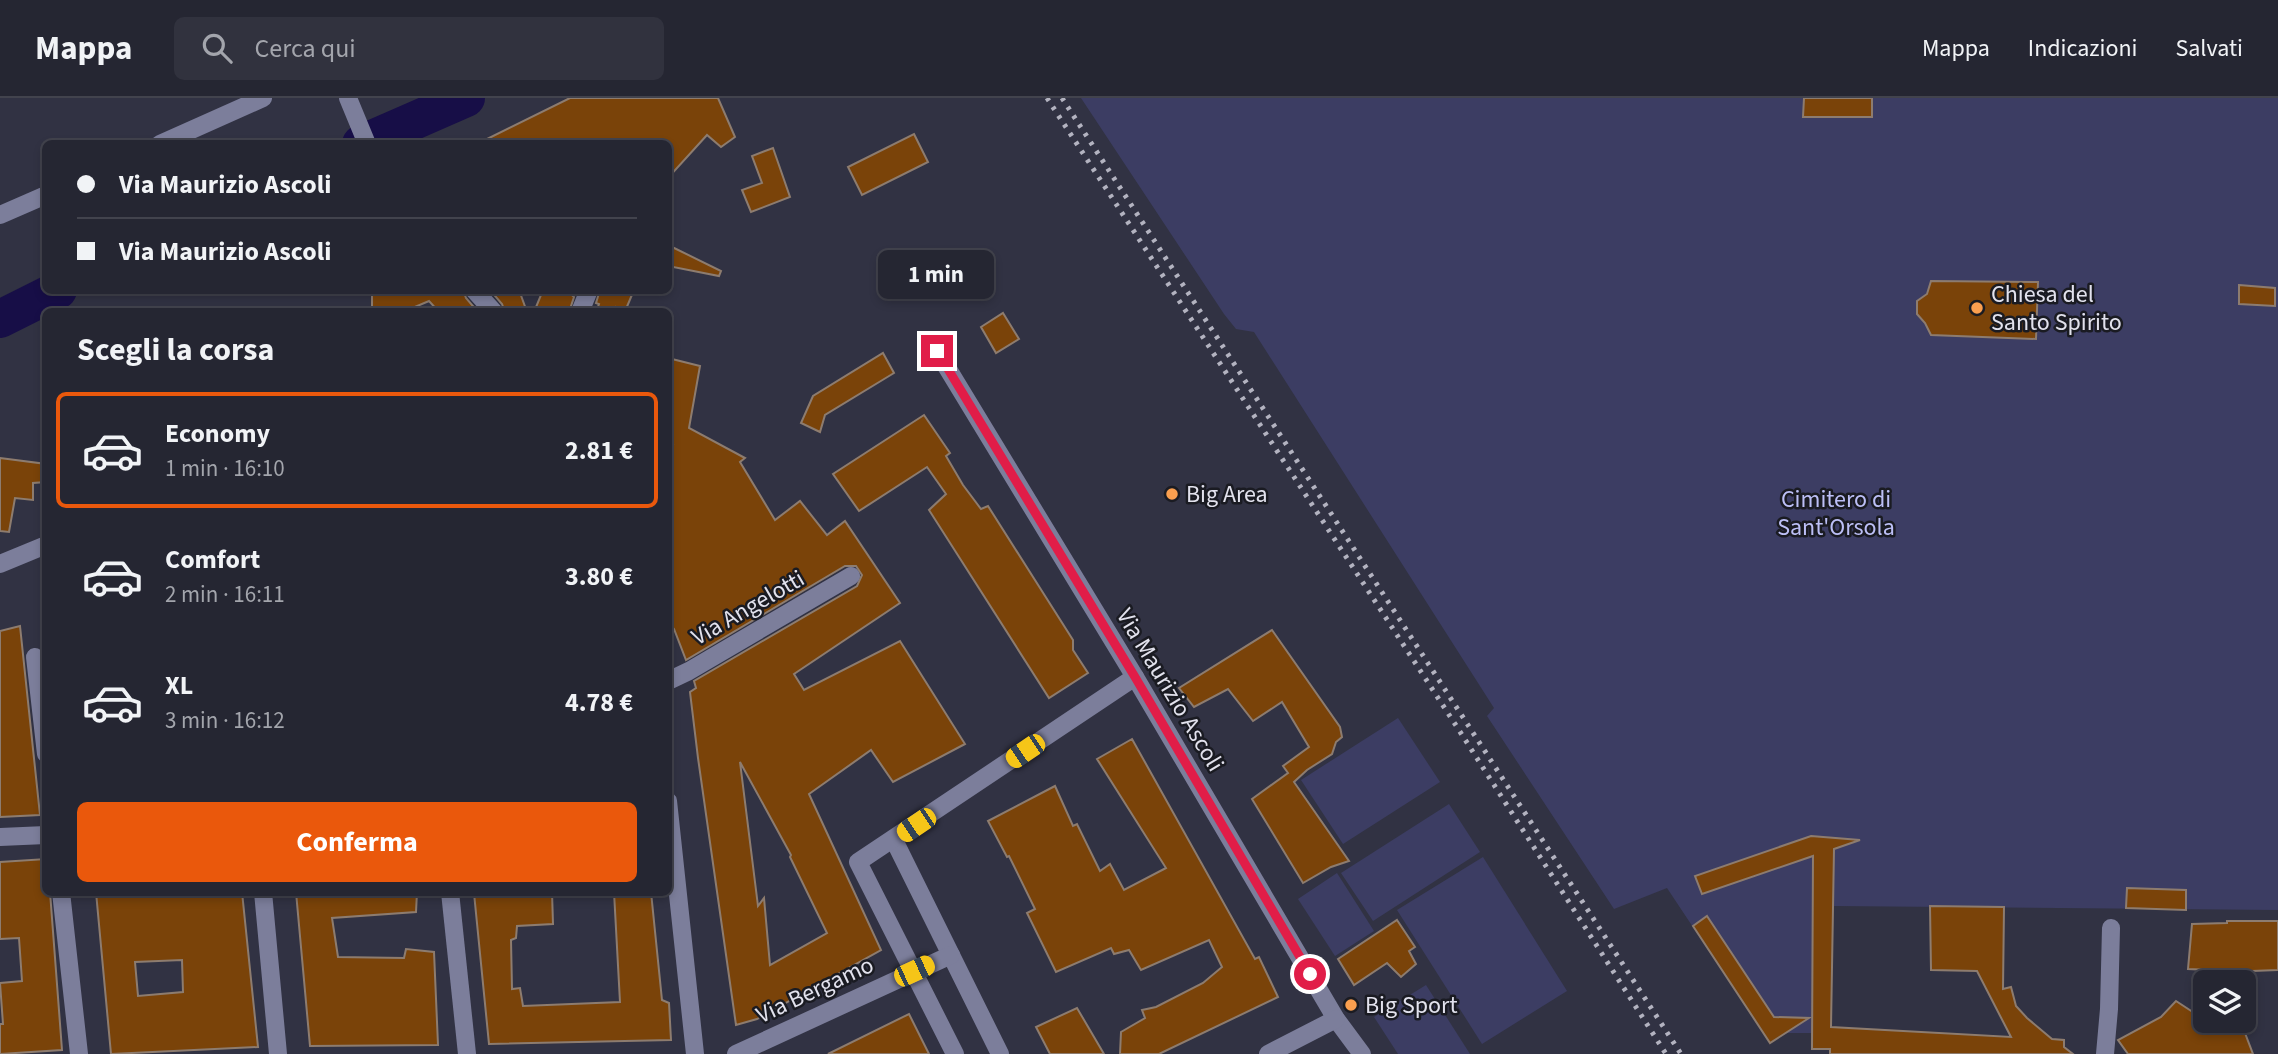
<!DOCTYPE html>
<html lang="it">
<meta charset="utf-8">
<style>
:root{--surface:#252632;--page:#31323e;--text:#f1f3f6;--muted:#a3a5ac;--line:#42434d;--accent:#ea580c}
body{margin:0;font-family:"Source Sans 3",sans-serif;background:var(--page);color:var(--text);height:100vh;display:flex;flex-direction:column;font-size:26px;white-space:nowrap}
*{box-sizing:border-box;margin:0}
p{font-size:23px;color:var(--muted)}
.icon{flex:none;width:38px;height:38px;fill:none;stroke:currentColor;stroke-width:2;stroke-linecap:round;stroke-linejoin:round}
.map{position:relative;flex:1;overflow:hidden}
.sheet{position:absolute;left:42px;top:210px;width:630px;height:588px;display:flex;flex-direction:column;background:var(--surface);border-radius:10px;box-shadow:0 4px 10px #0003,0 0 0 2px var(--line)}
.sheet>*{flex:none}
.hud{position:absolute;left:42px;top:42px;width:630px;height:154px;border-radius:10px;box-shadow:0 4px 10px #0003,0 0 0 2px var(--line);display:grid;align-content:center;height:154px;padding:0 35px;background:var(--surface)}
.fabs{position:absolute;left:2193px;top:872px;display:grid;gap:14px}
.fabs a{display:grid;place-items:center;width:63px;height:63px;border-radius:10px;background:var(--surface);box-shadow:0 4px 10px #0003,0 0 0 2px var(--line);font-size:35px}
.end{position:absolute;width:32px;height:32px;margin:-16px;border:9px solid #e11d48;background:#fff;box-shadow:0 0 0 4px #fff}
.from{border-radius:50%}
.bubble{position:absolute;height:49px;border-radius:10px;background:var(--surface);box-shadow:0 4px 10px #0003,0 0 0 2px var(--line);font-size:23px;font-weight:700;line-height:49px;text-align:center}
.car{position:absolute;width:21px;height:42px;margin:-21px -10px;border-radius:9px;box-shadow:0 0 5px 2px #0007;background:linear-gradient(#f5c518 24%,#345 0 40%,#f5c518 0 76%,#345 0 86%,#f5c518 0)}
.hud b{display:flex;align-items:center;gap:24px;height:66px;font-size:26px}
.hud b+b{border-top:2px solid var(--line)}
.hud i{width:18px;height:18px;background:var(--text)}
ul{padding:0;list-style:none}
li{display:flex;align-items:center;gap:21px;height:116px;margin:0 14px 10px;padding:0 21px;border:4px solid transparent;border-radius:10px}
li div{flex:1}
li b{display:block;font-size:26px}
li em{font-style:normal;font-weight:700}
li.active{border-color:var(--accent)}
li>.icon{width:63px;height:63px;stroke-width:1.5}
h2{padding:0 35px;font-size:32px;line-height:84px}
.button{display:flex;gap:14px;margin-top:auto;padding:14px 35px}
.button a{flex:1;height:80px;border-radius:10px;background:var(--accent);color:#fff;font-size:28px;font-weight:700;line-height:80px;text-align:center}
header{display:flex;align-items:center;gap:42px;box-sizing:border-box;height:98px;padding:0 35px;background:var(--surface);border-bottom:2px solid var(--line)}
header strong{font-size:33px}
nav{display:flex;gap:38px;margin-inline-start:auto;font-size:24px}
.search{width:490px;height:63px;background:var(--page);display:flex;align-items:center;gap:18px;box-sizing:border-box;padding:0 24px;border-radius:10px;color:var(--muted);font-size:26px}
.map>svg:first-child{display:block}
.green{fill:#3c3d63}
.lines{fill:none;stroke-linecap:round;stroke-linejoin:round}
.river{stroke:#170e47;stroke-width:38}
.building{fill:#7a4309;stroke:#8d7c6f;stroke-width:2;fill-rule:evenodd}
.minor{stroke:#7c7e9b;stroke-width:18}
.rail{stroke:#b3b3c0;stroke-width:5;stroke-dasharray:3.5 7;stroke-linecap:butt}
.route{stroke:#e11d48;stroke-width:9}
.poi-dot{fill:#fa9f4f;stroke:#1a1b22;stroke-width:2.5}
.labels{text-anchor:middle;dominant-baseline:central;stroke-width:5;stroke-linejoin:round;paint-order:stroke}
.poi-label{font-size:24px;fill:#e2e2ed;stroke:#1a1b22;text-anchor:start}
.park-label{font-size:24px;fill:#bcbff6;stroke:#1a1b22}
.street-label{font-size:24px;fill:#e2e2ed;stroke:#1a1b22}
</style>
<header>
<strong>Mappa</strong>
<div class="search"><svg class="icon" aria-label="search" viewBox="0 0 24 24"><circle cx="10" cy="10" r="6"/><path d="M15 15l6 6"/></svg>Cerca qui</div>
<nav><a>Mappa</a><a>Indicazioni</a><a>Salvati</a></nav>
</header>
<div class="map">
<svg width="2278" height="956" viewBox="0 0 2278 956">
<rect width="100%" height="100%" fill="#313243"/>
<g class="green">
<polygon points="1081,0 2278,0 2278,812 1833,808 1830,951 1812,951 1812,935 1787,935 1770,945 1667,790 1614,811 1487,618 1494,610 1254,234 1236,231 1224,216"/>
<polygon points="1398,620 1440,684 1343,746 1301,682"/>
<polygon points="1449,706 1480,754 1373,823 1341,775"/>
<polygon points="1483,759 1567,893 1482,946 1397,812"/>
<polygon points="1337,775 1374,833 1335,858 1298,801"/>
<polygon points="1426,887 1470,956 1398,956 1374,919"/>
</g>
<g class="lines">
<g class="river">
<polyline points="361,46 466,0"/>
<polyline points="0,221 58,192"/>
</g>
</g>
<g class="building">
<polygon points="570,0 718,0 735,39 721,49 707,37 668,80 668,46 477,46"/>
<polygon points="1804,0 1872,0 1872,19 1803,19"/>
<polygon points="914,36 928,64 862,97 848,69"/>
<polygon points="773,50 790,99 751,114 742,92 762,85 752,58"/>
<polygon points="668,147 721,173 719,178 668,168"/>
<polygon points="1931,183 2038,184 2036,241 1931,237 1925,225 1917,216 1917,203 1927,196"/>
<polygon points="2239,187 2275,190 2275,208 2239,206"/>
<polygon points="372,192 463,192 466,200 478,214 439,214 429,203 403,214 372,214"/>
<polygon points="490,192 519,192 527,214 505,214 502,206"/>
<polygon points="543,192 566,192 574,199 569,214 534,214"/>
<polygon points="600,192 634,192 626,211 616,209 614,214 596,214 599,206 596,205"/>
<polygon points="1003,215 1019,241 996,255 981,229"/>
<polygon points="883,255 894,275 825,317 820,334 801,325 813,298"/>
<path d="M 668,260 L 700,268 L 689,330 L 745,360 L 740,364 L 775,422 L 800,403 L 827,437 L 845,423 L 900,505 L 794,576 L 804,592 L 900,543 L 965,646 L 893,684 L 871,652 L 809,696 L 881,852 L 757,921 L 736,927 L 698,660 L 690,594 L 696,590 L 694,583 L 857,488 L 862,477 L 856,468 L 845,468 L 686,562 L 674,531 L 668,524 L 668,373 L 673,347 L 668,346 ZM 740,664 L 791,757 L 790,759 L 827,835 L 770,867 L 764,800 L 758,808 Z"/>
<polygon points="924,317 950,355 946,358 963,387 981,411 988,408 1073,542 1073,552 1088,575 1049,600 929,412 946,396 927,369 859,413 833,376"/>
<polygon points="0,360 46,366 46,384 33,385 33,402 15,400 9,434 0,433"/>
<polygon points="20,528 40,717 0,719 0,533"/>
<polygon points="1272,532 1340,629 1342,639 1336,644 1332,656 1307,672 1294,684 1349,763 1331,769 1303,785 1252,701 1288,675 1283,668 1309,649 1282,604 1253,623 1228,591 1194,609 1179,590"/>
<polygon points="1132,641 1255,861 1259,859 1278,899 1159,956 1120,956 1121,934 1145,920 1142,912 1156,909 1203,885 1222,869 1209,842 1141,872 1129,852 1114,856 1111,850 1056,874 1027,815 1035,811 1009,758 1007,759 988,723 1055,688 1073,728 1077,726 1100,773 1110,766 1124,792 1166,770 1097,661"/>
<polygon points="1811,738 1860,742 1834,751 1831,929 2011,939 1977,873 1931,872 1930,808 2004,809 2003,891 2011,889 2016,908 2027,920 2052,941 2064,942 2064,949 2073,956 1830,956 1830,951 1812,951 1813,758 1702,796 1695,778"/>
<polygon points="46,761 46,794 50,794 62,952 0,956 0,926 3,926 0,885 22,883 19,840 0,841 0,764"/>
<polygon points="2127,790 2186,792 2186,812 2126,810"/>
<path d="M 96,794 L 242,794 L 258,949 L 111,956 ZM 182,862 L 183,894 L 138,898 L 135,864 Z"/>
<polygon points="296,794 417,794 416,814 332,820 338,859 404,860 406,851 434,854 438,947 310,948"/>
<polygon points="552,794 553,826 517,828 516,840 511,842 512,891 520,890 523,908 620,904 614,794 651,794 662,902 669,905 671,942 489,946 474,795"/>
<polygon points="1707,818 1774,919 1809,920 1770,945 1693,828"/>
<polygon points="1397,822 1415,849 1409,853 1416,866 1401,879 1387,865 1354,887 1338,861"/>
<polygon points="2227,823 2278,823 2278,872 2252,873 2247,884 2207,884 2211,872 2188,871 2192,826 2227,825"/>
<polygon points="2176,903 2205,922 2240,922 2253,956 2128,956 2118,942 2161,919"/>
<polygon points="1077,910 1104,956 1050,956 1036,929"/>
<polygon points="909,916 929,956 828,956"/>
</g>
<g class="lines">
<g class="minor">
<polyline points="348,0 367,46"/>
<polyline points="160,46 263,0"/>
<polyline points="0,117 46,97"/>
<polyline points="474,192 494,214"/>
<polyline points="580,214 589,192"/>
<polyline points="937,253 1135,579 1336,921 1362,956"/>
<polyline points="0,466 46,447"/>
<polyline points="35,559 46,656"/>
<polyline points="668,583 689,573 851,478"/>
<polyline points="668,703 695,956"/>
<polyline points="0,739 46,737"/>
<polyline points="894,742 1000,956"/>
<polyline points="61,794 79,956"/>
<polyline points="263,794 278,956"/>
<polyline points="450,794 467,956"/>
<polyline points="736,956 951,857"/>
<polyline points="955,956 858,764 1135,579"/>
<polyline points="1268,956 1336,921"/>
<polyline points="2105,956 2109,911 2111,830"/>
</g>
<g class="rail">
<polyline points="1047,0 1457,629 1666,956"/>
<polyline points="1062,0 1681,956"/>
</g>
</g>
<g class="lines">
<polyline class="route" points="937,253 1135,579 1310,876"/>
</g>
<g class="poi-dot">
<circle cx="1977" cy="210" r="7"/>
<circle cx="1172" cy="396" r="7"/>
<circle cx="1351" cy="907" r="7"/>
</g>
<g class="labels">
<g class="poi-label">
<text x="1991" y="196">Chiesa del<tspan x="1991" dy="28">Santo Spirito</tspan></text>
<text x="1186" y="396">Big Area</text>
<text x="1365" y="907">Big Sport</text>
</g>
<g class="park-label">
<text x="1836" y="401">Cimitero di<tspan x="1836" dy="28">Sant'Orsola</tspan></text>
</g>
<g class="street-label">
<text transform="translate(748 510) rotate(-30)">Via Angelotti</text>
<text transform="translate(1170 592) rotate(59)">Via Maurizio Ascoli</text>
<text transform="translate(815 892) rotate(-25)">Via Bergamo</text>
</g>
</g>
</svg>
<div class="fabs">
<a><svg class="icon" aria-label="layers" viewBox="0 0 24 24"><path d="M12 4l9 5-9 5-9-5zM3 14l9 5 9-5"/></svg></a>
</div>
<i class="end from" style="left:1310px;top:876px"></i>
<i class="end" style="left:937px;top:253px"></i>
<div class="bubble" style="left:878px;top:152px;width:116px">1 min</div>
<i class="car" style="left:1025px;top:653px;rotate:236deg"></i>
<i class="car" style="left:916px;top:727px;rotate:236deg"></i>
<i class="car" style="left:914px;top:873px;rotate:65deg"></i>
<div class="hud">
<b><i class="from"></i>Via Maurizio Ascoli</b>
<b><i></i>Via Maurizio Ascoli</b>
</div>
<section class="sheet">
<h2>Scegli la corsa</h2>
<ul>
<li class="active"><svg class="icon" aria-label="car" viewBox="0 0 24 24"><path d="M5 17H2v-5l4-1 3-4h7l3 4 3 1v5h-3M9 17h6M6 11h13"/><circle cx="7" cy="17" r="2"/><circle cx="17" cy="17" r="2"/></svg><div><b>Economy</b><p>1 min · 16:10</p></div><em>2.81 €</em></li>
<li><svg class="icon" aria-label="car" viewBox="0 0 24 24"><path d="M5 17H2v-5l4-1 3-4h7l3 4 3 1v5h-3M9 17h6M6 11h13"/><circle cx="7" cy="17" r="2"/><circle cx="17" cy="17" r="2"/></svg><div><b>Comfort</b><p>2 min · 16:11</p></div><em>3.80 €</em></li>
<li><svg class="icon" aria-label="car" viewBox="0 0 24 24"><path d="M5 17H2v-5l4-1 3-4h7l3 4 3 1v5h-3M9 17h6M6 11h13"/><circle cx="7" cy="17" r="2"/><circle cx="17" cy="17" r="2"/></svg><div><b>XL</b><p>3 min · 16:12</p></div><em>4.78 €</em></li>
</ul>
<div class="button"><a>Conferma</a></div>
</section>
</div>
